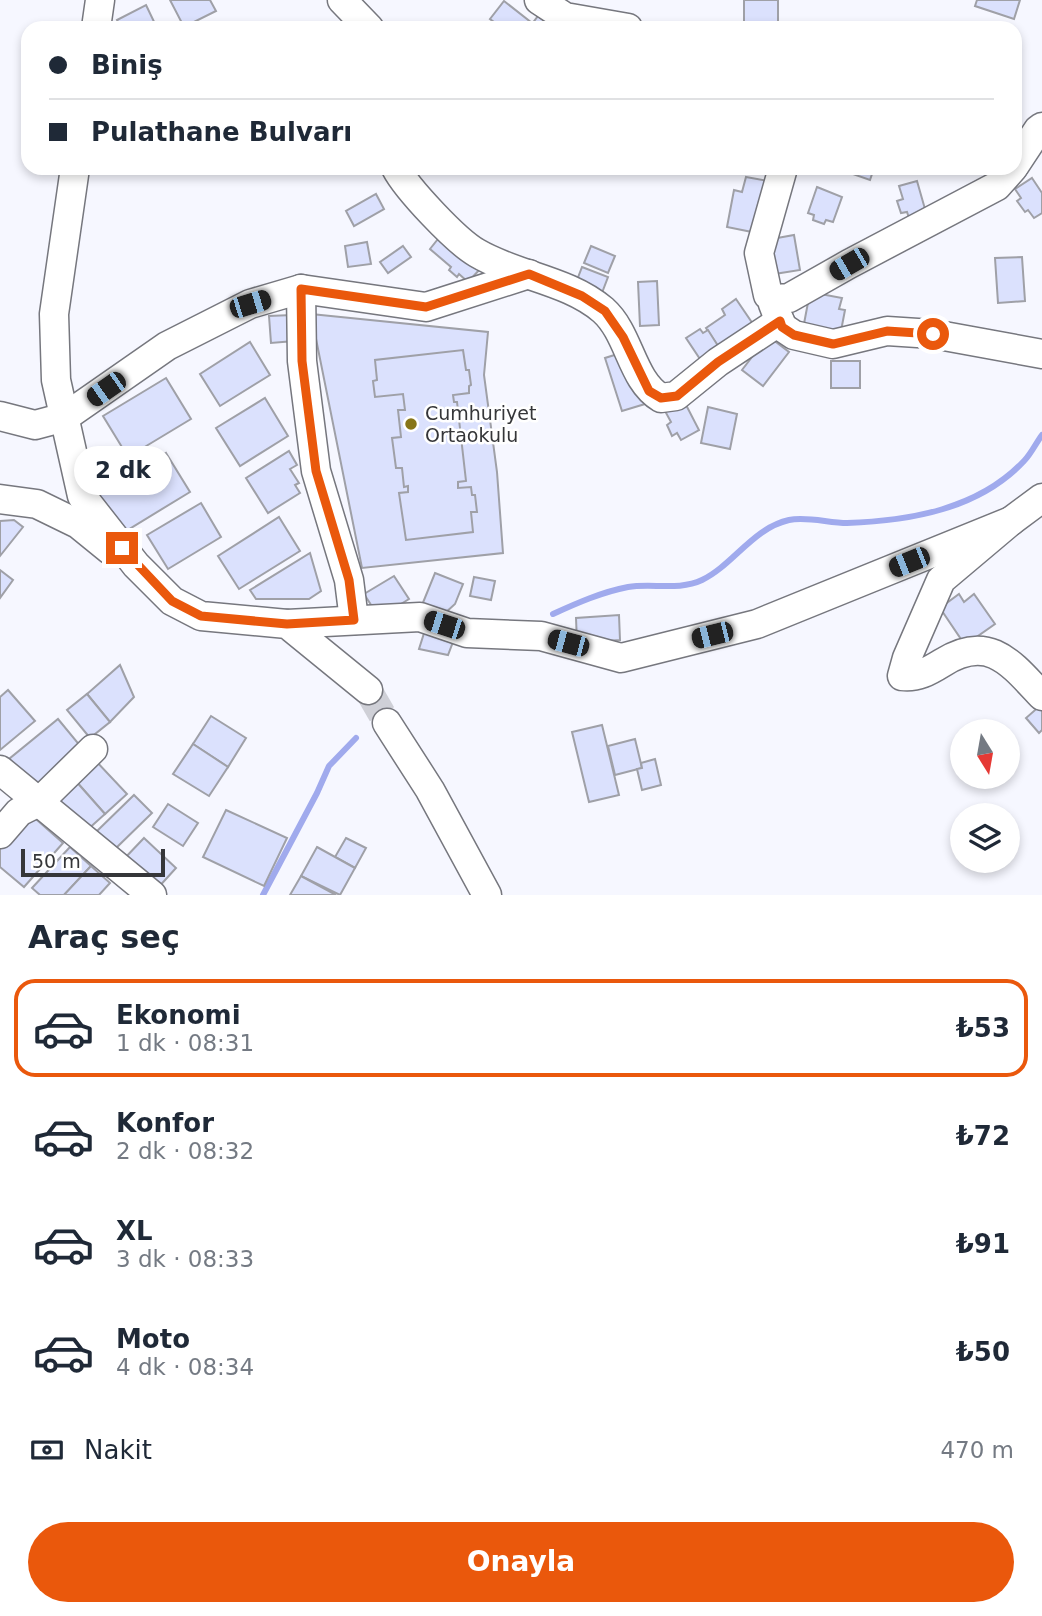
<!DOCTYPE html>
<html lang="tr">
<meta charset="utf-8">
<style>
:root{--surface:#fff;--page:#f2f2f3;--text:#1f2937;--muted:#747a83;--line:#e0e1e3;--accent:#ea580c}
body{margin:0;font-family:"DejaVu Sans",sans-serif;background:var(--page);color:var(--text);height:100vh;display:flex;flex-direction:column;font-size:26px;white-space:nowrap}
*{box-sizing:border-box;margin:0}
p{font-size:23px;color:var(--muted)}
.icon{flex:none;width:38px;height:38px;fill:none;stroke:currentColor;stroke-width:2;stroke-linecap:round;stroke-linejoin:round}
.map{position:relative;height:895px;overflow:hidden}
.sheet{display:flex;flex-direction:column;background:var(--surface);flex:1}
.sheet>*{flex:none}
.hud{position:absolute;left:21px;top:21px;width:1001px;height:154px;border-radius:21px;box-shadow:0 4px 10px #0003;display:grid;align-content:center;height:154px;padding:0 28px;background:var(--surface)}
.needle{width:46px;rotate:169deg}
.buttons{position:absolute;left:950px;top:719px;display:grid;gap:14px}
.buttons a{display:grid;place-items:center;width:70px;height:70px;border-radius:50%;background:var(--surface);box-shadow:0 4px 10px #0003;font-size:35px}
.scale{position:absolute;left:21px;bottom:18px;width:144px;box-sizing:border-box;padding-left:7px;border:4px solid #353639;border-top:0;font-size:19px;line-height:24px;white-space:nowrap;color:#353639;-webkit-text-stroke:5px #fff;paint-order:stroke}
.end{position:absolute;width:32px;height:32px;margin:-16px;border:9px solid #ea580c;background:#fff;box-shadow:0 0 0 4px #fff}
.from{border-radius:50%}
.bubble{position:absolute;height:49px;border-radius:24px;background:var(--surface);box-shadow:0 4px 10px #0003;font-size:23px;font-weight:600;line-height:49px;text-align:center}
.car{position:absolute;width:21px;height:42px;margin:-21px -10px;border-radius:9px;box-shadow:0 0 5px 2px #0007;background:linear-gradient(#222 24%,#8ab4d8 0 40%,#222 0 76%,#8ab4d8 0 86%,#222 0)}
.hud b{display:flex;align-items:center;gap:24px;height:66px;font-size:26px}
.hud b+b{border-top:2px solid var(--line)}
.hud i{width:18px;height:18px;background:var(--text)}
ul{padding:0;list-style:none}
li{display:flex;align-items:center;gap:21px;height:98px;margin:0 14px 10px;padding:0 14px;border:4px solid transparent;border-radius:21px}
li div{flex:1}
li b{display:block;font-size:26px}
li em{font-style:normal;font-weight:600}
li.selected{border-color:var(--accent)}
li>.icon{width:63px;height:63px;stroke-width:1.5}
h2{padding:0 28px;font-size:32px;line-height:84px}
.pay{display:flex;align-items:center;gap:18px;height:77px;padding:0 28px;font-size:26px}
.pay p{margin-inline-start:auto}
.action{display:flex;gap:14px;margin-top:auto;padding:14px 28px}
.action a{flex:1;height:80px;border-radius:42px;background:var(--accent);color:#fff;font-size:28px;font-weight:600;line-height:80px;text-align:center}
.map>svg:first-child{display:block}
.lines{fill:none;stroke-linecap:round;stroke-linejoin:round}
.stream{stroke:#a0aaed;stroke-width:6}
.building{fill:#dbe1fd;stroke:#9fa0a7;stroke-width:2}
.minor-tunnel{stroke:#cfd0d7;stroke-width:28;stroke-dasharray:28 14;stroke-linecap:butt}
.minor-casing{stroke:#76777e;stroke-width:31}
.minor{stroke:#fff;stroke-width:28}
.route{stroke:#ea580c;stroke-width:9}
.poi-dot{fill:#877518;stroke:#fff;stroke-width:2.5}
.labels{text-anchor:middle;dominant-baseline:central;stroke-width:5;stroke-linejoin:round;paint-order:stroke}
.poi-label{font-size:19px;fill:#353639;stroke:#fff;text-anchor:start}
</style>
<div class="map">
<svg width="1042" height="895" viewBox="0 0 1042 895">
<rect width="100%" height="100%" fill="#f6f7ff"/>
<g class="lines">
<g class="stream">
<path d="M 553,614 C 577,603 602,592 628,587 C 652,583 679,591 702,580 C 733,565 753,528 789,520 C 806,516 829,523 847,523 C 910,521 979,509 1024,461 C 1031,454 1036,443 1042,435"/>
<polyline points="263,895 317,793 329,766 356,738"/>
</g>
</g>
<g class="building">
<polygon points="170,0 210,0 216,11 184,27"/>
<rect x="744" y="0" width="34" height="25"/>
<polygon points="977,0 1020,0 1014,19 975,6"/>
<polygon points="504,1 532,23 529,28 502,28 490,19"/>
<polygon points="146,5 157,28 121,28 117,20"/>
<polygon points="538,16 553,28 529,28"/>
<polygon points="845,168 874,168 870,180 844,171"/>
<polygon points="746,177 768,181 757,233 727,227 734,190 742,192"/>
<polygon points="1032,178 1042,193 1042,213 1034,218 1028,210 1025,212 1017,201 1021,198 1015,189"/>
<polygon points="917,181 927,216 910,221 907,212 901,213 897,201 903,199 899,186"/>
<polygon points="817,187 842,197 833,222 826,220 824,224 813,220 814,215 808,213"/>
<polygon points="376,194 384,209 354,226 346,211"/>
<polygon points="442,234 481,268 468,282 459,274 457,277 449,270 451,267 430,249"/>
<polygon points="794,235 800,270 768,275 766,240"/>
<polygon points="367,242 371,264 348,267 345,246"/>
<polygon points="403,246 411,257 388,273 380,262"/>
<polygon points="591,246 615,256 608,273 584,263"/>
<polygon points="1022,257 1025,301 998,303 995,258"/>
<polygon points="582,267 608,277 600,298 574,288"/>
<polygon points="657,281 659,325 640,326 638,282"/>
<polygon points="810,292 842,298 839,309 845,310 840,336 803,329"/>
<polygon points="736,299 755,327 720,349 706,328 725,315 722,309"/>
<polygon points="311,314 488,332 484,375 497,472 503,553 362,568"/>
<polygon points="292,315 294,341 271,343 269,316"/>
<polygon points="700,329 703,333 708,330 720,349 702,362 686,338"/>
<polygon points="768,336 789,352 763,386 742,370"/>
<polygon points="250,342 270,375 220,406 200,374"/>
<polygon points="463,350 466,370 469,370 471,385 469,386 469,393 453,395 454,402 457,402 466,481 458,482 458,488 471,487 472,495 475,495 477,512 471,512 473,532 406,540 399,493 408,492 408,486 404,487 402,468 396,468 392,438 401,437 398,410 405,410 403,394 375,397 373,381 377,380 375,360"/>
<polygon points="621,353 634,368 645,404 622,411 605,358"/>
<rect x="831" y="361" width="29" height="27"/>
<polygon points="166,378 191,419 128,457 103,416"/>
<polygon points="265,398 288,436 240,466 216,428"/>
<polygon points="684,401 699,430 681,440 677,433 672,436 667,425 671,422 665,411"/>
<polygon points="708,407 737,414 730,449 701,443"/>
<polygon points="289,451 297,465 290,469 299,483 295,485 300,493 268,513 246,478"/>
<polygon points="166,453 190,492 121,534 98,495"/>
<polygon points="201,503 221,537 168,569 147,535"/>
<polygon points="279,517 300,551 239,589 218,556"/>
<polygon points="14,520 23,527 0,556 0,521"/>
<polygon points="310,553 321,591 309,599 256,599 250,590"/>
<polygon points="0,570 13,580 0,598"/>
<polygon points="435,573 463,584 455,604 444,614 422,605"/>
<polygon points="394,576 409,599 388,612 377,614 364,594"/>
<polygon points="474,577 495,581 491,600 470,596"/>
<polygon points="959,594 964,602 974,594 995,624 965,645 940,608"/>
<polygon points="619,615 620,640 577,643 576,618"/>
<polygon points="426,627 456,634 448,655 419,649"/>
<polygon points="120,665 134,697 110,722 87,694"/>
<polygon points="8,690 35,721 0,750 0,697"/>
<polygon points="87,694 110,722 90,738 67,710"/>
<polygon points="1042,704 1042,730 1039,733 1026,718"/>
<polygon points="211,716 246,738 228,767 193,744"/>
<polygon points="58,719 82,748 32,788 9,759"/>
<polygon points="602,725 619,795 589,802 572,732"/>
<polygon points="635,739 642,768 615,775 608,746"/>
<polygon points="193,744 228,767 209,796 173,774"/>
<polygon points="655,759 661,785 642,790 637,769 642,768 641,763"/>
<polygon points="95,760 127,794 105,814 74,779"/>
<polygon points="74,779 105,814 86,831 55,796"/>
<polygon points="134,795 152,813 114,850 96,832"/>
<polygon points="168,804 198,823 183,846 153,827"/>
<polygon points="226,810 287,838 264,886 203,857"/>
<polygon points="28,812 63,843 24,887 0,867 0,844"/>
<polygon points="144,838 176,868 156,890 123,860"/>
<polygon points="346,838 366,848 355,868 335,857"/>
<polygon points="70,847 91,866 64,895 40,895 32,888"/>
<polygon points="317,847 355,868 340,895 301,876"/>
<polygon points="91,866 110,883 99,895 64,895"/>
<polygon points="301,876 336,895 290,895"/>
</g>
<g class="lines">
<polyline class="minor-tunnel" points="368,690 387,723"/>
<defs>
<g id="minor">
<polyline points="342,0 369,28"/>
<polyline points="539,0 565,17 628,28"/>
<polyline points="96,28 100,0"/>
<polyline points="1015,165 1038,130 1042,127"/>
<polyline points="75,168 54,314 56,380 82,496 136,565 172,601 201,616 287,624 368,690"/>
<path d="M 396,168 C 407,189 456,241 477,253 C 516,276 568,280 603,310 C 630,334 631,380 661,398 L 676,396 L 718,362 L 780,321"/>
<polyline points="783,168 759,253 768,295 777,299 789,298 849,264 997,186 1013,168"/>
<polyline points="301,289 302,361 316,471 349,580 354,620"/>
<polyline points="773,304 782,327 794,335 833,344 887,331 933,334 1042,354"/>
<polyline points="0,416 35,425 65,417 167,346 250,304 301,289 426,307 529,274"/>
<path d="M 1042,498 L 1011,521 L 941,580 L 907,658 L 902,676 C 917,678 929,671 942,663 C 989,633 1011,663 1042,696"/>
<polyline points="0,499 37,504 78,524 110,550"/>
<polyline points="287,624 420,617 467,633 541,636 621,658 757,624 1011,521"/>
<polyline points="387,723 430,790 487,895"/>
<polyline points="0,770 152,895"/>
<polyline points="0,834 19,812 39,802 93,749"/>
</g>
</defs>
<use href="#minor" class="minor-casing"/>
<use href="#minor" class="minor"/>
</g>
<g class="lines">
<polyline class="route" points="122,548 172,601 201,616 287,624 354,620 349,580 316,471 302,361 301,289 426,307 529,274 582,296 605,311 623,337 649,391 661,398 677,396 718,362 780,321 782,327 794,335 833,344 887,331 933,334"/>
</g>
<circle class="poi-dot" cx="411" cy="424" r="7"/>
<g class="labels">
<g class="poi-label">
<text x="425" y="413">Cumhuriyet<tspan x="425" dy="22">Ortaokulu</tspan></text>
</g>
</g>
</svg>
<div class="buttons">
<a><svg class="needle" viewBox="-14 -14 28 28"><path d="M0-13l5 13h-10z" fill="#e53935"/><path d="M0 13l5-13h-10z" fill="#747a83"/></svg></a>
<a><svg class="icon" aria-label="layers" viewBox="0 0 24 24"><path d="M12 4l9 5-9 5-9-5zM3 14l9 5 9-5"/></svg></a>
</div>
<div class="scale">50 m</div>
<i class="end from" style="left:933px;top:334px"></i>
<i class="end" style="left:122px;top:548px"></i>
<div class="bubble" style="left:74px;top:446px;width:98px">2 dk</div>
<i class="car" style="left:849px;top:264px;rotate:240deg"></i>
<i class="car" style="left:250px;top:304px;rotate:73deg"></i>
<i class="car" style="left:106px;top:389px;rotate:235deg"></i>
<i class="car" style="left:909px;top:562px;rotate:248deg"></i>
<i class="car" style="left:444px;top:625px;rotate:288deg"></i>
<i class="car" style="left:712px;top:635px;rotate:256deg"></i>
<i class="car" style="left:568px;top:643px;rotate:285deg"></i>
<div class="hud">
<b><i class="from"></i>Biniş</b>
<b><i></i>Pulathane Bulvarı</b>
</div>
</div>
<section class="sheet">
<h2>Araç seç</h2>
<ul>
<li class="selected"><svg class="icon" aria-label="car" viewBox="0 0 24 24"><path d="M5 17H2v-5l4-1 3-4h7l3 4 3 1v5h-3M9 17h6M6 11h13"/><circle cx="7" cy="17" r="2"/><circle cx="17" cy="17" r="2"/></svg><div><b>Ekonomi</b><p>1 dk · 08:31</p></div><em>₺53</em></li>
<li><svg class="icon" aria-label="car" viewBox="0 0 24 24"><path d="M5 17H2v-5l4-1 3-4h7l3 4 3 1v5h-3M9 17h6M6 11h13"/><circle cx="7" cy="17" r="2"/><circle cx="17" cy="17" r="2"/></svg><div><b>Konfor</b><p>2 dk · 08:32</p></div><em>₺72</em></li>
<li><svg class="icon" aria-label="car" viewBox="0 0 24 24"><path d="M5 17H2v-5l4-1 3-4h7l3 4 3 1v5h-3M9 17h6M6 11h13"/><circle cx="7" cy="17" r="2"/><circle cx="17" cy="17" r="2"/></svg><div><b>XL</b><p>3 dk · 08:33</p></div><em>₺91</em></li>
<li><svg class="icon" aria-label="car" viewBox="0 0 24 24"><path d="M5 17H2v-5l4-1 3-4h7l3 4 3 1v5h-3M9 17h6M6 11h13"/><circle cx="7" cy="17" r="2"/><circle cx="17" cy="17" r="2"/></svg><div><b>Moto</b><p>4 dk · 08:34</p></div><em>₺50</em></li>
</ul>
<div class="pay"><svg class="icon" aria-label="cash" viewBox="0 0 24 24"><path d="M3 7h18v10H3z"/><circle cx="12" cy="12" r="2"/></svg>Nakit<p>470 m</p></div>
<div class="action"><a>Onayla</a></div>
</section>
